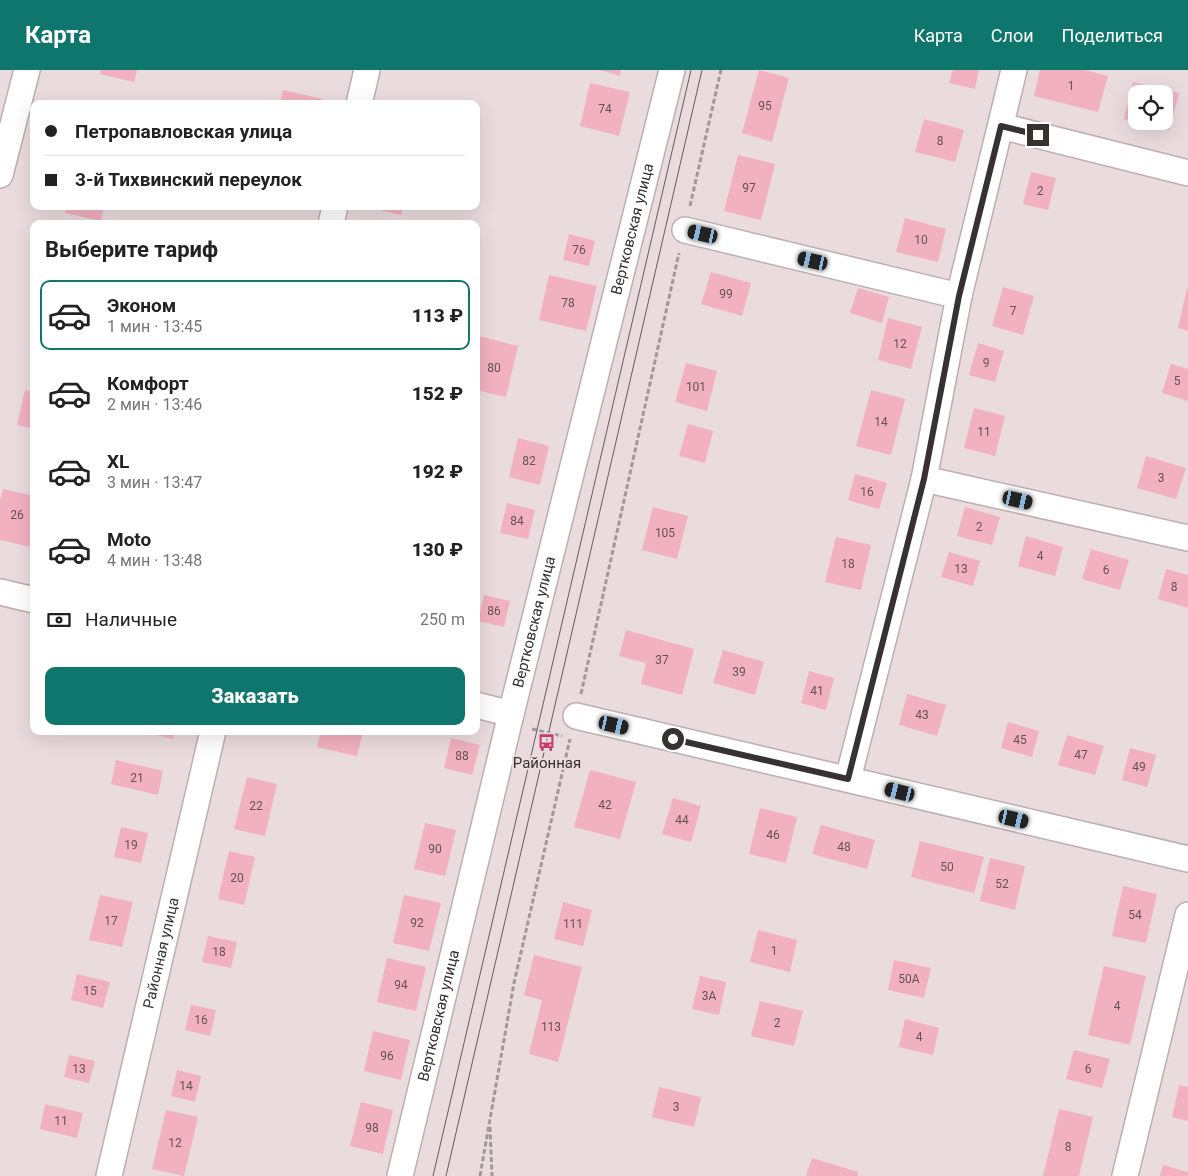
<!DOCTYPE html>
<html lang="ru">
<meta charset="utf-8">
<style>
:root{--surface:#fff;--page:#f6f6f6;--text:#222;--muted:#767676;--line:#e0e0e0;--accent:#0f766e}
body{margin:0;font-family:Roboto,sans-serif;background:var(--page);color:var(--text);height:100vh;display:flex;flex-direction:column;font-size:19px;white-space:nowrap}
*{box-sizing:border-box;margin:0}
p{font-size:16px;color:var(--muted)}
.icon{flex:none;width:28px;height:28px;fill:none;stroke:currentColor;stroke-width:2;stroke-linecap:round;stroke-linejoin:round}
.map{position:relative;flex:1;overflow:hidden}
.details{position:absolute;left:30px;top:150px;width:450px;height:515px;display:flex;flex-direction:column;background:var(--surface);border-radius:10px;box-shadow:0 5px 20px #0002}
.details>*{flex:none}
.hud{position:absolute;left:30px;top:30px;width:450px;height:110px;border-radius:10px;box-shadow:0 5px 20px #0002;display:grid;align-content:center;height:110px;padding:0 15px;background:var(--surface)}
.controls{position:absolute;left:1128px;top:15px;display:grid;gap:10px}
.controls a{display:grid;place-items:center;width:45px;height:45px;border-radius:10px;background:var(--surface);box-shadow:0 5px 20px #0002;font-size:25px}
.end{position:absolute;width:22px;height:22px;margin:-11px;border:6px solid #373132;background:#fff;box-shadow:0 0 0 2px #fff}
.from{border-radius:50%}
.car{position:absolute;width:15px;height:30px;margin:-15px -8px;border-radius:6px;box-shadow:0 0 4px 1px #0007;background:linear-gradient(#222 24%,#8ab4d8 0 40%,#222 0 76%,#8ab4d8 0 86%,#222 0)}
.hud b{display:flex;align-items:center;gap:18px;height:48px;font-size:19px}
.hud b+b{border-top:1px solid var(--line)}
.hud i{width:12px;height:12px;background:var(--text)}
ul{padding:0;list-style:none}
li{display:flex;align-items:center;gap:15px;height:70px;margin:0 10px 8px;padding:0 5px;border:2px solid transparent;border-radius:10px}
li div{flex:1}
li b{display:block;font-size:19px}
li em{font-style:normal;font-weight:800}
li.current{border-color:var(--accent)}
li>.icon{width:45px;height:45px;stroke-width:1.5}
h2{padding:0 15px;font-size:22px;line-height:60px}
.pay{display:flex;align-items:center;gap:12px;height:55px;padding:0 15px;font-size:19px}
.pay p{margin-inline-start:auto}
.primary-button{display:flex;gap:10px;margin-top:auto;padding:10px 15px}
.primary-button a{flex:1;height:58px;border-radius:10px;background:var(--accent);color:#fff;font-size:20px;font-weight:800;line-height:58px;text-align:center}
header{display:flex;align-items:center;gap:30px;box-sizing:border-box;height:70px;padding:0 25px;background:var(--accent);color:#fff}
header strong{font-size:24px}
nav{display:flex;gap:28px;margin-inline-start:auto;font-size:18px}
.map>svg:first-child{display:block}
.building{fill:#f2b1c0}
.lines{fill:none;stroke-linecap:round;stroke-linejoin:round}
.minor-casing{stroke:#bdaeb1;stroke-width:28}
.path{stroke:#a29799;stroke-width:3;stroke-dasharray:5 2.5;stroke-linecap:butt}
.minor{stroke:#fff;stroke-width:25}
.tram{stroke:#645c5d;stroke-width:1}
.route{stroke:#373132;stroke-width:6}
.labels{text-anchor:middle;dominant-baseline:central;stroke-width:4;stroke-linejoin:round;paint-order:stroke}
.number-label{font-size:12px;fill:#665156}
.street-label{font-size:15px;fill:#373132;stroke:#eadbde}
.poi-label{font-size:15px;fill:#373132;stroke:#eadbde}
</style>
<header>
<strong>Карта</strong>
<nav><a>Карта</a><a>Слои</a><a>Поделиться</a></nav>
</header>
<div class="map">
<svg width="1188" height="1106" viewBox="0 0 1188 1106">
<rect width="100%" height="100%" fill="#eadbde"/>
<g class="building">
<polygon points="101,0 137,0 134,12 100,4"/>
<polygon points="600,0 621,0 620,6"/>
<polygon points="759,0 789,8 772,72 742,63"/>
<polygon points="953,0 979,0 975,19 949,13"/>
<polygon points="1040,0 1085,0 1108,6 1098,42 1034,26"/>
<polygon points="1133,12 1179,23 1169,60 1137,52 1164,51 1164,24 1136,24 1136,52 1124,49"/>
<polygon points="590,13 630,22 619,66 580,56"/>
<polygon points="283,20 323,29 322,34 280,34"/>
<polygon points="924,49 964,60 955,92 915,82"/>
<polygon points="738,85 775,94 761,150 724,141"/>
<polygon points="1031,102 1056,108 1048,140 1023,134"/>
<polygon points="67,136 104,136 101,151 65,143"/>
<polygon points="376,136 403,136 401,145 375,139"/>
<polygon points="905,148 946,159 938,192 896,182"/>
<polygon points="569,164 595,171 589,196 563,190"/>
<polygon points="711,202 751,213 742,246 701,234"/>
<polygon points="549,205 597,216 586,261 539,250"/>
<polygon points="1003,217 1034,226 1023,265 992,256"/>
<polygon points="858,218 889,227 882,253 850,243"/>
<polygon points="1187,219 1188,219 1188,261 1178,258"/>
<polygon points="888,248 922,257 911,299 878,290"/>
<polygon points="479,266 518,276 506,327 476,320 476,276"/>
<polygon points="978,273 1004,281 995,312 969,305"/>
<polygon points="686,293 717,301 707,341 675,332"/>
<polygon points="1171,294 1188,299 1188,331 1162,323"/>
<polygon points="25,320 34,322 34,359 17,355"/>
<polygon points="871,320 905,329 891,385 856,376"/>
<polygon points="974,338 1005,346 995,386 964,378"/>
<polygon points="688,354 713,361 705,393 679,386"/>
<polygon points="518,368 549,376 540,415 509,407"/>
<polygon points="1146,386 1186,398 1176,429 1137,418"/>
<polygon points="855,404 887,413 879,439 848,430"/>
<polygon points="3,419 34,426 34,461 30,477 0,470 0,430"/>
<polygon points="507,433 535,440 528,469 500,463"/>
<polygon points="653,437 688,446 677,489 642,480"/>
<polygon points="965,437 1000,447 992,475 957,466"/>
<polygon points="1026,466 1063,477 1055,506 1018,496"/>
<polygon points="836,467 871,475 861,520 825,512"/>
<polygon points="1091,479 1129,490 1120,520 1082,509"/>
<polygon points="949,482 980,491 973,516 941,507"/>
<polygon points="1166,499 1188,505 1188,538 1158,529"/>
<polygon points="484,525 510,531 504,557 478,551"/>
<polygon points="626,560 694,579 682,625 641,614 646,593 619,586"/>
<polygon points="723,580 764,592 755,625 713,613"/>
<polygon points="809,601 834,608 826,640 801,633"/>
<polygon points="907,624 946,635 937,666 899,655"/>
<polygon points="1008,652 1039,661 1032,687 1001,678"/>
<polygon points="148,661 175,661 173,669 148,663"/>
<polygon points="321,661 363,661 357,686 317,677"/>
<polygon points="1067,665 1104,676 1095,705 1058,695"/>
<polygon points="451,668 480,675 472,705 444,698"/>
<polygon points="1130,678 1156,685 1147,717 1122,710"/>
<polygon points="116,690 163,701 158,725 111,714"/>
<polygon points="590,700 636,712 620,769 574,757"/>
<polygon points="247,707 277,714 265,766 234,759"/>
<polygon points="673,728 701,736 691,772 662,764"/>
<polygon points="760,738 797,747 786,793 749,784"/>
<polygon points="425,753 456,760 445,806 414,799"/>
<polygon points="821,755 875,770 867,799 812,784"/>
<polygon points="121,757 148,763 141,793 114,787"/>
<polygon points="920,771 984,787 974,823 911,807"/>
<polygon points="229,781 255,787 244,835 218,829"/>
<polygon points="990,788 1025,796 1015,840 980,831"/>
<polygon points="1123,816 1157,824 1146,873 1112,866"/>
<polygon points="100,825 133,832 122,877 89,870"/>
<polygon points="404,825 441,833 429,881 393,873"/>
<polygon points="563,832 592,840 583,876 554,869"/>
<polygon points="758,860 797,870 790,902 750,892"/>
<polygon points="208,866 237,872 231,898 202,892"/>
<polygon points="534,885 582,897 558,992 529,984 542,930 524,925"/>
<polygon points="387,888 426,897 416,941 377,932"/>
<polygon points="894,890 931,898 924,928 888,920"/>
<polygon points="1104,896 1146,906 1130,975 1088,965"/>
<polygon points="77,904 110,912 103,938 71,930"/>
<polygon points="700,906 726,912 719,945 692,939"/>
<polygon points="760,931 803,941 794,976 751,966"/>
<polygon points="191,935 216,940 210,966 185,960"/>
<polygon points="905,949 939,958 933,985 899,977"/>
<polygon points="373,961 410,970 401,1010 364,1001"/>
<polygon points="1074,980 1110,989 1102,1018 1066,1009"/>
<polygon points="69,985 95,991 89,1013 64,1007"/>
<polygon points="177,1000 201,1006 195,1032 171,1026"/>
<polygon points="1179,1015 1188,1017 1188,1051 1172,1047"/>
<polygon points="659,1017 701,1027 694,1057 652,1047"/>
<polygon points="361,1032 393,1040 383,1084 350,1076"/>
<polygon points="45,1034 83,1043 77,1068 40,1059"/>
<polygon points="1059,1039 1093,1047 1079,1106 1043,1106"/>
<polygon points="166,1040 198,1047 184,1106 152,1099"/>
<polygon points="812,1088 858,1102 857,1106 806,1106"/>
<polygon points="1163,1095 1188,1102 1188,1106 1160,1106"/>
</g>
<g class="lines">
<defs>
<g id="minor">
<polyline points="359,34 367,0"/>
<polyline points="1001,56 1188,103"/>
<polyline points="0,105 27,0"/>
<polyline points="331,154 335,136"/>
<polyline points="685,160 959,226"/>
<polyline points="924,409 1188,468"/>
<polyline points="0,522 34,530"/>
<polyline points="476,635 511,644"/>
<polyline points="576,646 1188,789"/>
<polyline points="848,709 924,409 959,226 1014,0"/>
<path id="s1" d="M 109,1106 L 213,661"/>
<path id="s2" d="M 400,1106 L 511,644 L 672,0"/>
<polyline points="1125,1106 1188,845"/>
</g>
</defs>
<use href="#minor" class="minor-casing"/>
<g class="path">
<polyline points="690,136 721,0"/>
<polyline points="581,624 679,183"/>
<polyline points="532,659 562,666"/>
<polyline points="490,1057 492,1106"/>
<polyline points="480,1106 514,913 570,669"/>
</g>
<use href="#minor" class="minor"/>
<g class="tram">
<polyline points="433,1106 691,0"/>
<polyline points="446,1106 702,0"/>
</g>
</g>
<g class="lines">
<polyline class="route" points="673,669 848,709 924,409 959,226 1001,56 1038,65"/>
</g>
<defs>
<symbol id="bus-bare" viewBox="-9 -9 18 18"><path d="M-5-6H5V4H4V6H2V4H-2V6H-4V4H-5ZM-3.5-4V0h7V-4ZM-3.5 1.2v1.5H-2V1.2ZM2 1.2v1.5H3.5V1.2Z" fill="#c83b6b" stroke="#eadbde" stroke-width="2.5" paint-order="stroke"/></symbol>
</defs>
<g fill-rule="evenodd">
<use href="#bus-bare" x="534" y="660" width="25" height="25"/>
</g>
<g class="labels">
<g class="number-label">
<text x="1071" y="16">1</text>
<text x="765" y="36">95</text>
<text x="605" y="39">74</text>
<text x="940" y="71">8</text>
<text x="749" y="118">97</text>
<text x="1040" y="121">2</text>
<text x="921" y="170">10</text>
<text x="579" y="180">76</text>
<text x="726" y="224">99</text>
<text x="568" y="233">78</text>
<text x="1013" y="241">7</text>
<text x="900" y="274">12</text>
<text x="986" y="293">9</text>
<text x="494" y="298">80</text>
<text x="1177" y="311">5</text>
<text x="696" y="317">101</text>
<text x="881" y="352">14</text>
<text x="984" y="362">11</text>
<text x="529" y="391">82</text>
<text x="1161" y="408">3</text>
<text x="867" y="422">16</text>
<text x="17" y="445">26</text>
<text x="517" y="451">84</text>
<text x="979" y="457">2</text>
<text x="665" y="463">105</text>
<text x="1040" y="486">4</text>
<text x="848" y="494">18</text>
<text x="961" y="499">13</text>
<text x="1106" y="500">6</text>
<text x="1174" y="517">8</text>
<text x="494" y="541">86</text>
<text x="662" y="590">37</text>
<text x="739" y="602">39</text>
<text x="817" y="621">41</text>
<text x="922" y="645">43</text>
<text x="1020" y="670">45</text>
<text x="1081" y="685">47</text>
<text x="462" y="686">88</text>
<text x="1139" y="697">49</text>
<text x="137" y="708">21</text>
<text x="605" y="735">42</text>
<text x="256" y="736">22</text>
<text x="682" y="750">44</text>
<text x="773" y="765">46</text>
<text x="131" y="775">19</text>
<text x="844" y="777">48</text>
<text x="435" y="779">90</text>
<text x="947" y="797">50</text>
<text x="237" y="808">20</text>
<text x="1002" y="814">52</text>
<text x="1135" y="845">54</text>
<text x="111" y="851">17</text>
<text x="417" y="853">92</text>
<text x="573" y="854">111</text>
<text x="774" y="881">1</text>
<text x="219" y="882">18</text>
<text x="909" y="909">50А</text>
<text x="401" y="915">94</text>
<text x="90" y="921">15</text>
<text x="709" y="926">3А</text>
<text x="1117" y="936">4</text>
<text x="201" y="950">16</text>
<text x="777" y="953">2</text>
<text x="551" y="957">113</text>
<text x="919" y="967">4</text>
<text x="387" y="986">96</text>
<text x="79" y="999">13</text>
<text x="1088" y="999">6</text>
<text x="186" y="1016">14</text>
<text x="676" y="1037">3</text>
<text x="61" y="1051">11</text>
<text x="372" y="1058">98</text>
<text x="175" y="1073">12</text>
<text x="1068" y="1077">8</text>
</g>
<g class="street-label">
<text stroke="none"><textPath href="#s2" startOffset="975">Вертковская улица</textPath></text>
<text stroke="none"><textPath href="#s2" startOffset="570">Вертковская улица</textPath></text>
<text stroke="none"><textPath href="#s1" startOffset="229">Районная улица</textPath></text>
<text stroke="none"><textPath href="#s2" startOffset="165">Вертковская улица</textPath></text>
</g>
<g class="poi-label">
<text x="547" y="693">Районная</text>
</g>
</g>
</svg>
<div class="controls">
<a><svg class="icon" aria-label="locate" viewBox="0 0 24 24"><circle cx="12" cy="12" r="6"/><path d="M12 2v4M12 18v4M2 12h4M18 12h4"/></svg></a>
</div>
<i class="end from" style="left:673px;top:669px"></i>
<i class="end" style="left:1038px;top:65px"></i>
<i class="car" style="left:703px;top:164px;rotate:283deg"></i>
<i class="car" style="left:813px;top:191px;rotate:283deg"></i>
<i class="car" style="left:1018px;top:430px;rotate:103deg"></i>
<i class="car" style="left:614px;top:655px;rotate:103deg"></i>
<i class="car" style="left:900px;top:722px;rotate:284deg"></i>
<i class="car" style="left:1014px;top:749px;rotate:103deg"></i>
<div class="hud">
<b><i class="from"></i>Петропавловская улица</b>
<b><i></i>3-й Тихвинский переулок</b>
</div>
<section class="details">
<h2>Выберите тариф</h2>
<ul>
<li class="current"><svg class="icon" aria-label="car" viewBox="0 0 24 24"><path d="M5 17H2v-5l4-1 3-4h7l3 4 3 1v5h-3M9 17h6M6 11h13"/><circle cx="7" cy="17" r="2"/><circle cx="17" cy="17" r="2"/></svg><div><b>Эконом</b><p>1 мин · 13:45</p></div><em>113 ₽</em></li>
<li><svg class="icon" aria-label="car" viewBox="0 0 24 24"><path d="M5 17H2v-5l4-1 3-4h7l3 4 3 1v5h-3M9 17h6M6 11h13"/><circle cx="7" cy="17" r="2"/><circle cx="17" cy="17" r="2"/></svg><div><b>Комфорт</b><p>2 мин · 13:46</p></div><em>152 ₽</em></li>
<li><svg class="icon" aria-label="car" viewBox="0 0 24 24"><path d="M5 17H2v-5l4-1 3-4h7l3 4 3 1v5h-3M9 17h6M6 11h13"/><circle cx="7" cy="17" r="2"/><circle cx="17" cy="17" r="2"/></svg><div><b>XL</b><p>3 мин · 13:47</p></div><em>192 ₽</em></li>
<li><svg class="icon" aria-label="car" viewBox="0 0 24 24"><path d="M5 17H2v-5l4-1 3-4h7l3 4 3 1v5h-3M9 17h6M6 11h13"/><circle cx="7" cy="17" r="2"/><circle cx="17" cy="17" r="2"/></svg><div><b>Moto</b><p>4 мин · 13:48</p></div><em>130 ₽</em></li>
</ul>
<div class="pay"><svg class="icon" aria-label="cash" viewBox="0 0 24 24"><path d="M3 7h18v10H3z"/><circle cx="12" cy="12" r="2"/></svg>Наличные<p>250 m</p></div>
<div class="primary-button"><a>Заказать</a></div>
</section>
</div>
